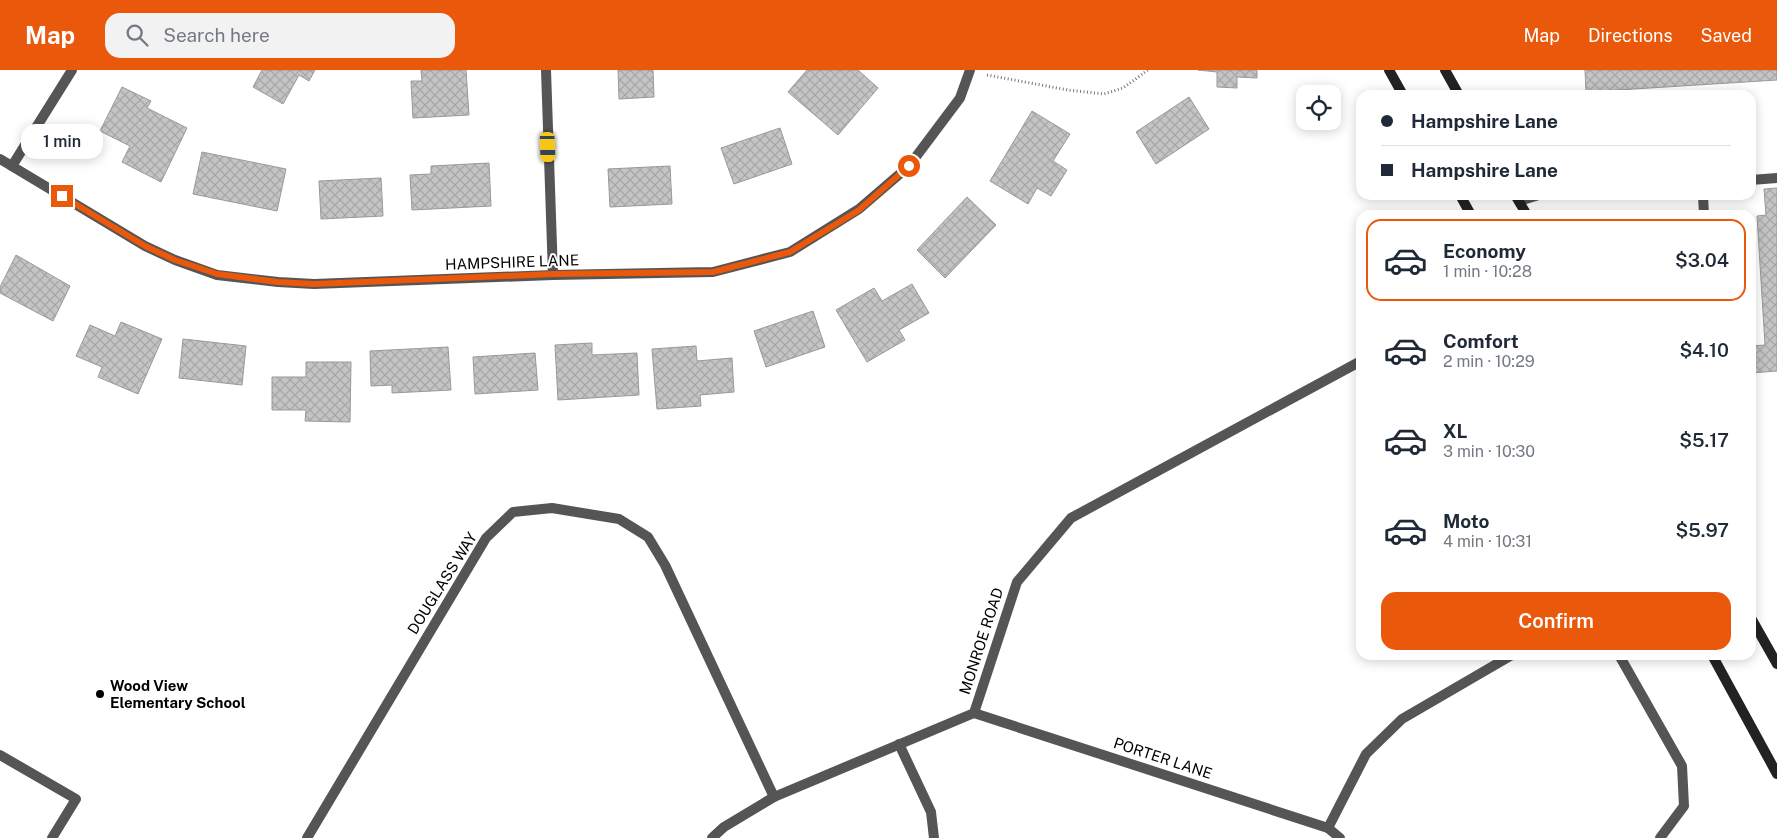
<!DOCTYPE html>
<meta charset="utf-8">
<style>
:root{--surface:#fff;--page:#f2f2f3;--text:#1f2937;--muted:#747a83;--line:#e0e1e3;--accent:#ea580c}
body{margin:0;font-family:"Public Sans",sans-serif;background:var(--page);color:var(--text);height:100vh;display:flex;flex-direction:column;font-size:19px;white-space:nowrap}
*{box-sizing:border-box;margin:0}
p{font-size:16px;color:var(--muted)}
.icon{flex:none;width:28px;height:28px;fill:none;stroke:currentColor;stroke-width:2;stroke-linecap:round;stroke-linejoin:round}
.map{position:relative;flex:1;overflow:hidden}
.details{position:absolute;left:1356px;top:140px;width:400px;height:450px;display:flex;flex-direction:column;background:var(--surface);border-radius:15px;box-shadow:0 2px 12px #0003}
.details>*{flex:none}
.hud{position:absolute;left:1356px;top:20px;width:400px;height:110px;border-radius:15px;box-shadow:0 2px 12px #0003;display:grid;align-content:center;height:110px;padding:0 25px;background:var(--surface)}
.tools{position:absolute;left:1296px;top:15px;display:grid;gap:10px}
.tools a{display:grid;place-items:center;width:45px;height:45px;border-radius:10px;background:var(--surface);box-shadow:0 2px 12px #0003;font-size:25px}
.end{position:absolute;width:22px;height:22px;margin:-11px;border:6px solid #ea580c;background:#fff;box-shadow:0 0 0 2px #fff}
.from{border-radius:50%}
.bubble{position:absolute;height:35px;border-radius:15px;background:var(--surface);box-shadow:0 2px 12px #0003;font-size:16px;font-weight:600;line-height:35px;text-align:center}
.car{position:absolute;width:15px;height:30px;margin:-15px -8px;border-radius:6px;box-shadow:0 0 4px 1px #0007;background:linear-gradient(#f5c518 24%,#345 0 40%,#f5c518 0 76%,#345 0 86%,#f5c518 0)}
.hud b{display:flex;align-items:center;gap:18px;height:48px;font-size:19px}
.hud b+b{border-top:1px solid var(--line)}
.hud i{width:12px;height:12px;background:var(--text)}
ul{padding:9px 0 0;list-style:none}
li{display:flex;align-items:center;gap:15px;height:82px;margin:0 10px 8px;padding:0 15px;border:2px solid transparent;border-radius:15px}
li div{flex:1}
li b{display:block;font-size:19px}
li em{font-style:normal;font-weight:600}
li.on{border-color:var(--accent)}
li>.icon{width:45px;height:45px;stroke-width:1.5}
.cta{display:flex;gap:10px;margin-top:auto;padding:10px 25px}
.cta a{flex:1;height:58px;border-radius:15px;background:var(--accent);color:#fff;font-size:20px;font-weight:600;line-height:58px;text-align:center}
header{display:flex;align-items:center;gap:30px;box-sizing:border-box;height:70px;padding:0 25px;background:var(--accent);color:#fff}
header strong{font-size:24px}
nav{display:flex;gap:28px;margin-inline-start:auto;font-size:18px}
.search{width:350px;height:45px;background:var(--page);display:flex;align-items:center;gap:12px;box-sizing:border-box;padding:0 18px;border-radius:15px;color:var(--muted);font-size:19px}
.map>svg:first-child{display:block}
.building{fill:url(#building-cross-hatch);stroke:#999}
.lines{fill:none;stroke-linecap:round;stroke-linejoin:round}
.path{stroke:#777;stroke-width:3;stroke-dasharray:1 2.5;stroke-linecap:butt}
.lane{stroke:#555;stroke-width:10}
.street{stroke:#555;stroke-width:10}
.secondary{stroke:#222;stroke-width:10}
.route{stroke:#ea580c;stroke-width:6}
.poi-dot{fill:#000;stroke:#fff;stroke-width:2}
.labels{text-anchor:middle;dominant-baseline:central;stroke-width:4;stroke-linejoin:round;paint-order:stroke}
.street-label{font-size:15px;fill:#000;stroke:#fff}
.poi-label{font-size:15px;font-weight:bold;fill:#000;stroke:#fff;text-anchor:start}
</style>
<header>
<strong>Map</strong>
<div class="search"><svg class="icon" aria-label="search" viewBox="0 0 24 24"><circle cx="10" cy="10" r="6"/><path d="M15 15l6 6"/></svg>Search here</div>
<nav><a>Map</a><a>Directions</a><a>Saved</a></nav>
</header>
<div class="map">
<svg width="1777" height="768" viewBox="0 0 1777 768">
<defs>
<pattern id="building-cross-hatch" width="8" height="8" patternUnits="userSpaceOnUse" patternTransform="scale(1.25)"><rect width="8" height="8" fill="#c4c4c4"/><path d="M0 0l8 8M0 8l8-8" fill="none" stroke="#a7a7a7"/></pattern>
</defs>
<rect width="100%" height="100%" fill="#fff"/>
<g class="building">
<polygon points="262,0 315,0 309,11 299,5 283,34 253,17"/>
<polygon points="421,0 466,0 469,45 413,48 411,11 422,11"/>
<polygon points="618,0 653,0 654,27 619,29"/>
<polygon points="807,0 858,0 878,18 838,65 788,22"/>
<polygon points="1198,0 1257,0 1257,8 1237,7 1237,18 1217,17 1217,2"/>
<polygon points="1585,0 1777,0 1777,10 1586,22"/>
<polygon points="122,17 151,31 147,38 187,58 161,112 122,92 130,76 100,61"/>
<polygon points="1189,27 1209,59 1156,94 1136,62"/>
<polygon points="1032,41 1070,64 1053,91 1067,100 1051,126 1037,118 1028,134 990,111"/>
<polygon points="780,58 792,94 734,114 721,78"/>
<polygon points="202,82 286,99 277,141 193,124"/>
<polygon points="489,93 491,136 412,140 410,105 431,104 431,96"/>
<polygon points="670,96 672,134 610,137 608,99"/>
<polygon points="381,108 383,146 321,149 319,111"/>
<polygon points="1777,118 1777,301 1751,303 1751,276 1765,275 1757,146 1766,145 1764,119"/>
<polygon points="967,127 996,155 945,208 917,180"/>
<polygon points="16,185 70,216 53,251 0,223 0,217"/>
<polygon points="912,214 929,243 899,260 905,270 867,292 836,240 874,218 882,231"/>
<polygon points="813,241 825,277 766,297 754,261"/>
<polygon points="121,252 162,269 138,324 98,307 102,297 76,286 90,255 115,266"/>
<polygon points="183,269 246,276 242,315 179,308"/>
<polygon points="592,273 592,285 637,283 639,325 558,330 555,275"/>
<polygon points="696,276 697,291 732,288 734,322 700,325 701,336 657,339 652,279"/>
<polygon points="448,277 451,320 392,323 392,315 371,316 370,281"/>
<polygon points="535,283 538,320 475,324 473,287"/>
<polygon points="306,292 351,292 350,352 305,351 306,340 272,340 272,307 306,307"/>
</g>
<g class="lines">
<polyline class="path" points="987,5 1068,20 1104,24 1123,18 1148,0"/>
<g class="lane">
<polyline points="1751,110 1777,108"/>
<polyline points="1703,125 1704,145"/>
<polyline points="1519,131 1539,125"/>
<polyline points="0,685 76,729 52,768"/>
</g>
<g class="street">
<polyline points="546,0 553,205"/>
<polyline points="0,89 145,176 175,190 217,205 278,212 314,214 553,205 713,202 790,182 859,139 909,96 960,28 970,0"/>
<polyline points="12,96 72,0"/>
<polyline points="1619,585 1682,696 1684,736 1660,768"/>
<polyline points="974,643 1328,758 1340,768"/>
<polyline points="899,674 931,742 934,768"/>
<polyline points="1328,758 1366,684 1402,649 1512,585"/>
<polyline points="307,768 486,468 513,442 552,438 619,449 648,467 665,495 774,727"/>
<polyline points="712,768 724,757 774,727 974,643 1017,512 1071,448 1361,291"/>
</g>
<g class="secondary">
<polyline points="1389,0 1403,25"/>
<polyline points="1445,0 1459,25"/>
<polyline points="1460,125 1471,145"/>
<polyline points="1515,125 1527,145"/>
<polyline points="1751,548 1777,594"/>
<polyline points="1712,585 1777,704"/>
</g>
</g>
<g class="lines">
<polyline class="route" points="62,126 145,176 175,190 217,204 278,212 314,214 553,204 713,202 790,182 859,140 909,96"/>
</g>
<circle class="poi-dot" cx="100" cy="624" r="5"/>
<g class="labels">
<g class="street-label">
<text transform="translate(512 192) rotate(-2)">HAMPSHIRE LANE</text>
<text transform="translate(442 513) rotate(-58)">DOUGLASS WAY</text>
<text transform="translate(981 571) rotate(-72)">MONROE ROAD</text>
<text transform="translate(1163 688) rotate(18)">PORTER LANE</text>
</g>
<g class="poi-label">
<text x="110" y="615">Wood View<tspan x="110" dy="17">Elementary School</tspan></text>
</g>
</g>
</svg>
<div class="tools">
<a><svg class="icon" aria-label="locate" viewBox="0 0 24 24"><circle cx="12" cy="12" r="6"/><path d="M12 2v4M12 18v4M2 12h4M18 12h4"/></svg></a>
</div>
<i class="end from" style="left:909px;top:96px"></i>
<i class="end" style="left:62px;top:126px"></i>
<div class="bubble" style="left:21px;top:54px;width:82px">1 min</div>
<i class="car" style="left:548px;top:77px;rotate:178deg"></i>
<div class="hud">
<b><i class="from"></i>Hampshire Lane</b>
<b><i></i>Hampshire Lane</b>
</div>
<section class="details">
<ul>
<li class="on"><svg class="icon" aria-label="car" viewBox="0 0 24 24"><path d="M5 17H2v-5l4-1 3-4h7l3 4 3 1v5h-3M9 17h6M6 11h13"/><circle cx="7" cy="17" r="2"/><circle cx="17" cy="17" r="2"/></svg><div><b>Economy</b><p>1 min · 10:28</p></div><em>$3.04</em></li>
<li><svg class="icon" aria-label="car" viewBox="0 0 24 24"><path d="M5 17H2v-5l4-1 3-4h7l3 4 3 1v5h-3M9 17h6M6 11h13"/><circle cx="7" cy="17" r="2"/><circle cx="17" cy="17" r="2"/></svg><div><b>Comfort</b><p>2 min · 10:29</p></div><em>$4.10</em></li>
<li><svg class="icon" aria-label="car" viewBox="0 0 24 24"><path d="M5 17H2v-5l4-1 3-4h7l3 4 3 1v5h-3M9 17h6M6 11h13"/><circle cx="7" cy="17" r="2"/><circle cx="17" cy="17" r="2"/></svg><div><b>XL</b><p>3 min · 10:30</p></div><em>$5.17</em></li>
<li><svg class="icon" aria-label="car" viewBox="0 0 24 24"><path d="M5 17H2v-5l4-1 3-4h7l3 4 3 1v5h-3M9 17h6M6 11h13"/><circle cx="7" cy="17" r="2"/><circle cx="17" cy="17" r="2"/></svg><div><b>Moto</b><p>4 min · 10:31</p></div><em>$5.97</em></li>
</ul>
<div class="cta"><a>Confirm</a></div>
</section>
</div>
